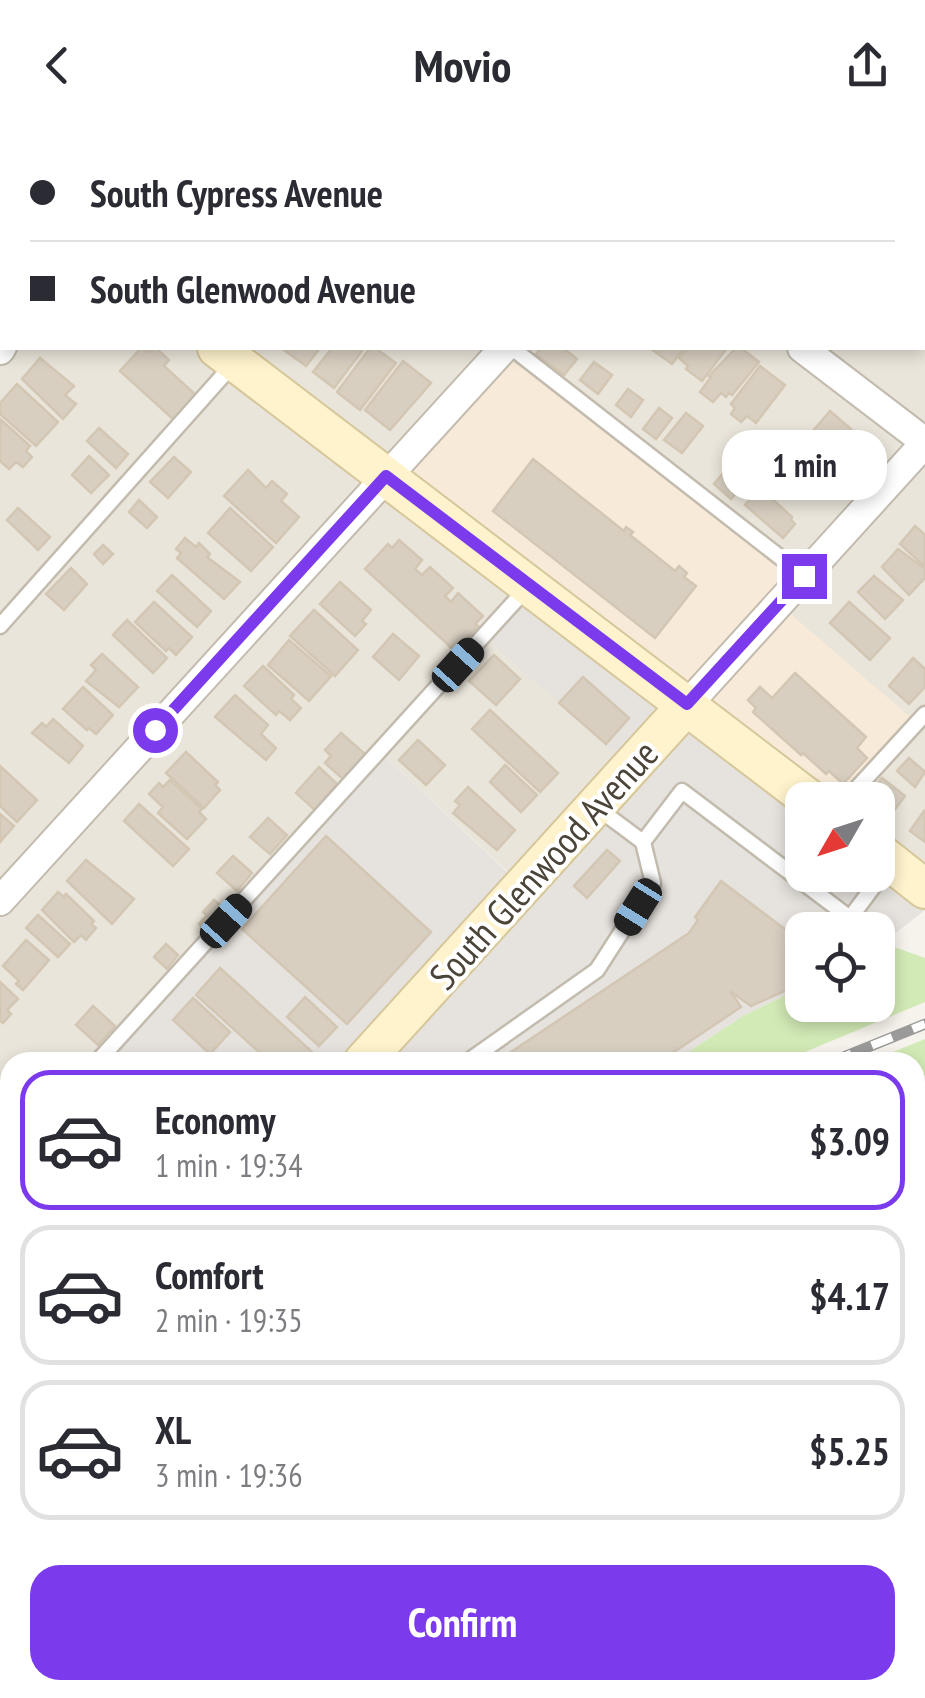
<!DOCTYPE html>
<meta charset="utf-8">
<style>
:root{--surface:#fff;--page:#f7f7f7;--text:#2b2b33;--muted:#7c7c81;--line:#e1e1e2;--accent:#7c3aed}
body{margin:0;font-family:"PT Sans Narrow",sans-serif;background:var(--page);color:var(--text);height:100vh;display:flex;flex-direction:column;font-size:38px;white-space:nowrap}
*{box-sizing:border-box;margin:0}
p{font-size:32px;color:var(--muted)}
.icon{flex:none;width:55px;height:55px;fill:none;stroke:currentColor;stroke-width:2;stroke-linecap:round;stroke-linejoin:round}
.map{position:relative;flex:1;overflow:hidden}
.side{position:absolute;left:0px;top:922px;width:925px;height:648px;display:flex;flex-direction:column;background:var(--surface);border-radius:30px 30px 0 0;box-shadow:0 5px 15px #0003}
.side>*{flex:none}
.top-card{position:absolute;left:0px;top:0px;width:925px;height:220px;box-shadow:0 5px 15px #0003;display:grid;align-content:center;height:220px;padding:0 30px;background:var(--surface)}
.needle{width:65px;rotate:231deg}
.tools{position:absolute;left:785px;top:652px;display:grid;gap:20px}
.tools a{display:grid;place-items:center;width:110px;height:110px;border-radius:20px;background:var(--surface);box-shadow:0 5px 15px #0003;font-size:50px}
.end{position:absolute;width:45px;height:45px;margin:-22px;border:12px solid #7c3aed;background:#fff;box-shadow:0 0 0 5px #fff}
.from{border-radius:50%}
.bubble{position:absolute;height:70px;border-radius:30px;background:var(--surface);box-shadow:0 5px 15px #0003;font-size:32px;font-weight:700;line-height:70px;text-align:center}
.car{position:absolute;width:30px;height:60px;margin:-30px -15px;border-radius:12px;box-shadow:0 0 8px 2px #0007;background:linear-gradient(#222 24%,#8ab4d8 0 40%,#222 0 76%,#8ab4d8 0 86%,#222 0)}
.top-card b{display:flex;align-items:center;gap:35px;height:95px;font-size:38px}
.top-card b+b{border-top:2px solid var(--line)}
.top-card i{width:25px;height:25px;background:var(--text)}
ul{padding:18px 0 0;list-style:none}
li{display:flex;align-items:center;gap:30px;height:140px;margin:0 20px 15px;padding:0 10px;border:5px solid var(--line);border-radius:30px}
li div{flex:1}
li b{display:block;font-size:38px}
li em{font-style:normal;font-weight:700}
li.on{border-color:var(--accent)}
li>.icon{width:90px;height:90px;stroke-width:1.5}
.primary-button{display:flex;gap:20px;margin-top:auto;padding:20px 30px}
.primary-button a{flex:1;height:115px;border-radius:30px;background:var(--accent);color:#fff;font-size:40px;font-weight:700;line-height:115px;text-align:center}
header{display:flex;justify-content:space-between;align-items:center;height:130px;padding:0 30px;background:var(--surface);font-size:45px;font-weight:700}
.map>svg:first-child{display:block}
.residential{fill:#eae5da}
.commercial{fill:#f7ead8}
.industrial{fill:#e6e2dd}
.green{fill:#d2eab5}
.building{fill:#d8cfc1;stroke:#d3c7b4;stroke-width:2.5}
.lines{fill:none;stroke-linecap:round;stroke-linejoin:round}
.lane-casing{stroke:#c2bbae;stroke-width:19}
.street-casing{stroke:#c2bbae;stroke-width:32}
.secondary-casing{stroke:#d6c79b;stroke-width:42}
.lane{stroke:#fff;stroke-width:14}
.street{stroke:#fff;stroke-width:28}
.secondary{stroke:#fff3cd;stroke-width:38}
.rail-casing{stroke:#9a9a9a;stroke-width:11}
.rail{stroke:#fff;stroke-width:8;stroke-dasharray:22;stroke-linecap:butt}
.route{stroke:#7c3aed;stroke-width:12}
.labels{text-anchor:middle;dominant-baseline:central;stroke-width:8;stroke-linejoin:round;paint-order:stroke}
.street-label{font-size:38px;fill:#4b4439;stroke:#fff}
</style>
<header><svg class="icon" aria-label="back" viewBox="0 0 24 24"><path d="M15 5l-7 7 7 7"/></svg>Movio<svg class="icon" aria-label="share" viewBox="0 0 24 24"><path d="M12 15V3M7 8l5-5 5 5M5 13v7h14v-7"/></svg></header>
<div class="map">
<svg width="925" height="1568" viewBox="0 0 925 1568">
<rect width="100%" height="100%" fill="#f6f3ec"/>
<g class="residential">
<polygon points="0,0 925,0 925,759 878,722 878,670 846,670 778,473 512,218 922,218 922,2 2,2 2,218 504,218 530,455 630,637 523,756 380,622 97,932 10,932 10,1029 0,1040"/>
<polygon points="925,946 925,1568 162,1568 169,1560 915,1560 915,950"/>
</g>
<polygon class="commercial" points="504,218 804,446 779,474 917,593 846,670 810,670 386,346"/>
<g class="industrial">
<polygon points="530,455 802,670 802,745 878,745 925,759 925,780 878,817 878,800 802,800 802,857 743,886 673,932 97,932 379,621 522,756 630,637 484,506"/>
<polygon points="10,1029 10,1519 0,1531 0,1040"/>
</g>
<g class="green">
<polygon points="883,813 925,828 925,872 781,932 673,932 743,886 802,857 802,875 878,875 878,817"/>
<polygon points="925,909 925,946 915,950 915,932 868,932"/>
<polygon points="10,1521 10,1560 51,1560 43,1568 0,1568 0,1533"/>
</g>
<g class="building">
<polygon points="141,218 149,222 156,218 169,230 164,236 196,265 174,290 120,241"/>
<polygon points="286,218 320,218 306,236 284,220"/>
<polygon points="332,218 358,218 362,221 334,258 313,242"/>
<polygon points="370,218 375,218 396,233 360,280 337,262"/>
<polygon points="541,218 563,218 577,229 564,245 536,224"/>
<polygon points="650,218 684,218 672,234"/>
<polygon points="688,218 727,218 702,251 686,239 688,236 679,228"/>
<polygon points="736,218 741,218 759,232 732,265 729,263 726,267 721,263 713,272 700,262 711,247 709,246"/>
<polygon points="40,228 74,256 65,265 76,274 63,289 22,249"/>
<polygon points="403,231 431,253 390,300 365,280"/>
<polygon points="594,232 612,245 598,264 580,250"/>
<polygon points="760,236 785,255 756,293 747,286 741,292 731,284 735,278 731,274"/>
<polygon points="17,254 58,292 36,316 0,284 0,273"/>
<polygon points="628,259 643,270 631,287 616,275"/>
<polygon points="659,278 672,288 656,309 643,299"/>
<polygon points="830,281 851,299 849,301 864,317 850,333 812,302"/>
<polygon points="686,283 703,296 682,323 664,310"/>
<polygon points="0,289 30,316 26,321 32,327 23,337 16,332 9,339 0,331"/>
<polygon points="99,298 128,324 116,338 87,311"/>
<polygon points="89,326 109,345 91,363 72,345"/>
<polygon points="174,327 191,342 168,368 150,352"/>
<polygon points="533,329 624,401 626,397 633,402 630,405 675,441 679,436 687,443 684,447 696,456 655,508 493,381"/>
<polygon points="732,333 749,348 731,369 714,354"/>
<polygon points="248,340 266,358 272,351 287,364 281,371 299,387 276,413 224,366"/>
<polygon points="757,362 763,368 767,364 792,387 791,390 795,394 783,408 745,375"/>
<polygon points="139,370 157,387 147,398 129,382"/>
<polygon points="18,378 50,407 38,420 7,390"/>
<polygon points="230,378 273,417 251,441 208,403"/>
<polygon points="915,396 925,405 925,437 900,414"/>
<polygon points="185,408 196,417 199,413 210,424 207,427 240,452 224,469 177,428 181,423 176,419"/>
<polygon points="399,410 422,430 415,439 422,445 430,437 453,458 445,466 451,472 458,463 483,486 475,494 478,496 455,521 365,439 388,414 392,418"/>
<polygon points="103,415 113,424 103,434 94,424"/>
<polygon points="898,419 925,439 925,448 909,465 882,437"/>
<polygon points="71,438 87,454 64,480 46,464"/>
<polygon points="172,445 211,481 197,497 157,461"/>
<polygon points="874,446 903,470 885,489 858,462"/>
<polygon points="340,452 371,480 362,491 366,494 355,506 320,474"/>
<polygon points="154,472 192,507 176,525 169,518 166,521 135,492"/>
<polygon points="849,472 890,508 870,530 830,493"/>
<polygon points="314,480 358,520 335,546 290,506"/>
<polygon points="127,490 167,528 153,543 113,505"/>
<polygon points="393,504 419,526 399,550 373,527"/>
<polygon points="289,510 331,546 309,571 268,535"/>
<polygon points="102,524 138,557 119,577 86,551 96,540 91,535"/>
<polygon points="494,525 520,549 496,575 469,551"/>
<polygon points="913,528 925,539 925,557 909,574 889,556"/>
<polygon points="263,536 294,565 291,569 301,578 290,590 279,581 276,585 244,556"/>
<polygon points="795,543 866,607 857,618 867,628 843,654 829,641 826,644 803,623 801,625 753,582 756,578 748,570 760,557 772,568"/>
<polygon points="583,547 629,588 606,614 559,573"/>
<polygon points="83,557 113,585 96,604 89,598 87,600 63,579"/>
<polygon points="235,565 268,595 261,604 276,618 266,630 215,587"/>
<polygon points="490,580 558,643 540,662 472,599"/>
<polygon points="53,589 83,616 69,633 32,603 42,593 46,597"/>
<polygon points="341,603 365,624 343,649 325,633 331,626 325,620"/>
<polygon points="418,610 445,635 426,655 399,630"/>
<polygon points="186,622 218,652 215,655 220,660 204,678 166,643"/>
<polygon points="909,628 925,642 915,657 897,641"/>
<polygon points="505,635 537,665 521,682 490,652"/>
<polygon points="0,636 37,670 17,692 0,676"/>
<polygon points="319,637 337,654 315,680 296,663"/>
<polygon points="882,648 905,666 890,686 878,676 878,670 866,668"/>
<polygon points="170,650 202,679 199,682 206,689 187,709 158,683 163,677 149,664 159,653 163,657"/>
<polygon points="468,657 515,700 497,720 453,683 460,675 455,671"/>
<polygon points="139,674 189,719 173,736 124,691"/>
<polygon points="924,681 925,682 925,712 910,701"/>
<polygon points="0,684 14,696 0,712"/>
<polygon points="268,688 287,705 270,724 250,707"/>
<polygon points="326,706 431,802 347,894 242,799"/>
<polygon points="607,720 620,731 587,768 574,756"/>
<polygon points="233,726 252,743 237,761 217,743"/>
<polygon points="86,730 134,769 112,794 67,751"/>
<polygon points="721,751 802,812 802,853 751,876 730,861 741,877 659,932 496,932 689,803 698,790 695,787"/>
<polygon points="58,762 64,767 66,764 94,791 91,794 96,798 86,810 81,805 74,812 42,780"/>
<polygon points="214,770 228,782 217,794 213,791 206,800 199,794 207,785 203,782"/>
<polygon points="38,785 70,814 58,827 26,798"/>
<polygon points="26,810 49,830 23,860 16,854 19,851 3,836"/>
<polygon points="166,814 178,825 167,839 154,827"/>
<polygon points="220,838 321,930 318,932 270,932 196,865"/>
<polygon points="0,852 18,869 7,880 11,884 3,893 0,891"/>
<polygon points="305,867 337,897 319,916 287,887"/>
<polygon points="193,868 230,902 210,924 173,890"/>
<polygon points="93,876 115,896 98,915 76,895"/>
<polygon points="916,1135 923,1141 925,1138 925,1186 915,1177"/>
<polygon points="925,1384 925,1417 915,1407 915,1395"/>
<polygon points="915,1422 925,1431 925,1439 915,1450"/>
<polygon points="917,1524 925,1531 925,1568 920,1568 911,1560 915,1560"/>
<polygon points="865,1560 901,1560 909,1568 862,1568 860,1566"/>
</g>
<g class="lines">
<defs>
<g id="lane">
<polyline points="226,0 230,2"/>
<polyline points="797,0 800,2"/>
<polyline points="922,99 925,101"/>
<polyline points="512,218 804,446"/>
<polyline points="0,496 235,232"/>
<polyline points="846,670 925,584"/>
<polyline points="643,712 682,661 850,788 891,733"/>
<polyline points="97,932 526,459"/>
<polyline points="467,932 597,840 653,753 643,712 596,677"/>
<polyline points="915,969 925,966"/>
<polyline points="0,1040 10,1029"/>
<polyline points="915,1373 925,1362"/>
<polyline points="202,1568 210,1560"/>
<polyline points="736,1568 743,1560"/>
</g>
<g id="street">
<polyline points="517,0 521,2"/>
<polyline points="200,2 202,0"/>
<polyline points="697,2 699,0"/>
<polyline points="802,218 925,312"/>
<polyline points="0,220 2,217"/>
<polyline points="687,575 925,313"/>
<polyline points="0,771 504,218"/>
<polyline points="915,1080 925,1069"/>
<polyline points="407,1560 415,1568"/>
<polyline points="473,1568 480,1560"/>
</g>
<g id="secondary">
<polyline points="0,52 2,54"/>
<polyline points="217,218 810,670"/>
<polyline points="878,722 925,759"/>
<polyline points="363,932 687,575"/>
<polyline points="0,1193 10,1202"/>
<polyline points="0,1335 10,1323"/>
</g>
</defs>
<use href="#lane" class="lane-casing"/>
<use href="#street" class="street-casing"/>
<use href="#secondary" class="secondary-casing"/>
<use href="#lane" class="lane"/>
<use href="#street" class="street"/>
<use href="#secondary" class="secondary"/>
<defs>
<g id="rail">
<polyline points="831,932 925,894"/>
<polyline points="64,1568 71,1560"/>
</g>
</defs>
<use href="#rail" class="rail-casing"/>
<use href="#rail" class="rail"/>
</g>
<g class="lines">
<polyline class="route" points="155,600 386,346 687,574 804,446"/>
</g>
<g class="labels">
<g class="street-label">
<text transform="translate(543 734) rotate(-48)">South Glenwood Avenue</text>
</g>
</g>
</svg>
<div class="tools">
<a><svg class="needle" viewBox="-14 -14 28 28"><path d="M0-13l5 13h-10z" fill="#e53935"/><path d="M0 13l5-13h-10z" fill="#7c7c81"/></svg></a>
<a><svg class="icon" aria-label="locate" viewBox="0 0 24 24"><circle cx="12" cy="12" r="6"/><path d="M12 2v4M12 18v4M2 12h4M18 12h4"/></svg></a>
</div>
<i class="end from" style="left:155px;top:600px"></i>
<i class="end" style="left:804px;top:446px"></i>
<div class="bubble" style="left:722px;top:300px;width:165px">1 min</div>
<i class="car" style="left:458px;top:535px;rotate:42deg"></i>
<i class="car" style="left:638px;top:777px;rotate:212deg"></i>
<i class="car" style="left:226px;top:791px;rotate:42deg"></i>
<div class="top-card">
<b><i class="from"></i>South Cypress Avenue</b>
<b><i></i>South Glenwood Avenue</b>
</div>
<section class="side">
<ul>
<li class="on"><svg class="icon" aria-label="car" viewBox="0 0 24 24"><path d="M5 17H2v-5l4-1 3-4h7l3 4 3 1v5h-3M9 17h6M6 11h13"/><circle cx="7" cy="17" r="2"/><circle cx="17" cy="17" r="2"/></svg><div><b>Economy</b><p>1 min · 19:34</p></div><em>$3.09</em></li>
<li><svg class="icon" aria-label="car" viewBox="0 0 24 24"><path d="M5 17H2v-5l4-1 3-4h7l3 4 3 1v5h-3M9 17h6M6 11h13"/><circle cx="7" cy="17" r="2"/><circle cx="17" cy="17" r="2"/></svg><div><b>Comfort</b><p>2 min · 19:35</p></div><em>$4.17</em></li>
<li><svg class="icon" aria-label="car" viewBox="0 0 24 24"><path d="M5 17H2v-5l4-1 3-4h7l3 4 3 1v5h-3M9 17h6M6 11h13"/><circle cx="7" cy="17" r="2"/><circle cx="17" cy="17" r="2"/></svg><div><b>XL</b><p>3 min · 19:36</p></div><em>$5.25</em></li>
</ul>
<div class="primary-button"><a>Confirm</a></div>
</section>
</div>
